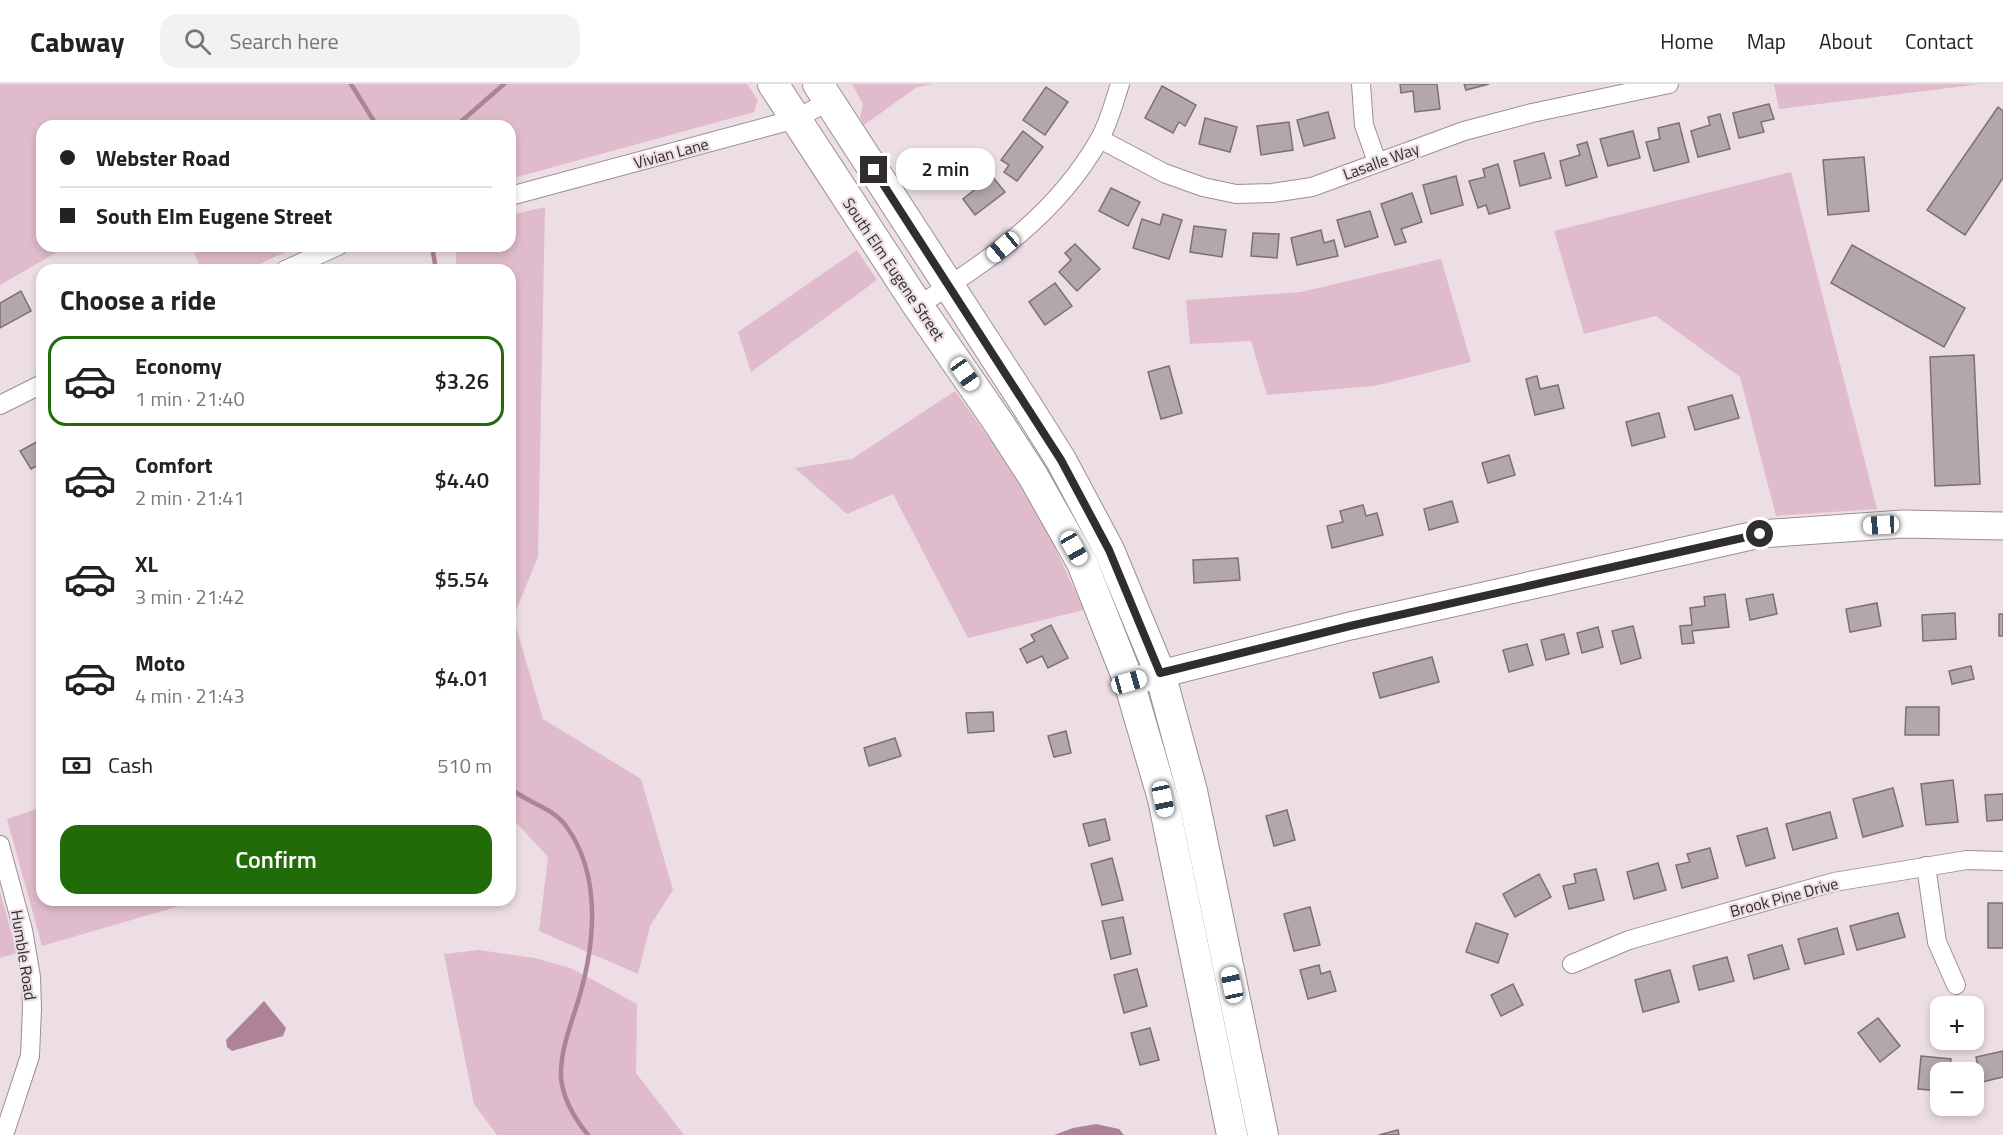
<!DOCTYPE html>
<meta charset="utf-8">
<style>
:root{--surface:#fff;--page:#f2f2f2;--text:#222;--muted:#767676;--line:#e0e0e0;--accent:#226b09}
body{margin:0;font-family:"Titillium Web",sans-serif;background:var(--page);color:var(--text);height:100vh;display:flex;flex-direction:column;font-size:22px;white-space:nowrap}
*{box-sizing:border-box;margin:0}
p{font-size:20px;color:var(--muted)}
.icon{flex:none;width:33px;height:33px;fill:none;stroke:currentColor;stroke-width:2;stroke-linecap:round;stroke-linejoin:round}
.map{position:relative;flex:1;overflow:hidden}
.side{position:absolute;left:36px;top:180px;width:480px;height:642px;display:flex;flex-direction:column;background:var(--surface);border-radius:18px;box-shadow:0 3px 9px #0003}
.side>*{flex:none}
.hud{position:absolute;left:36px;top:36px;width:480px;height:132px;border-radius:18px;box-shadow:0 3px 9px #0003;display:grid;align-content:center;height:132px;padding:0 24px;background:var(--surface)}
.controls{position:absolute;left:1930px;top:912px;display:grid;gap:12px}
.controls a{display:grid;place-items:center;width:54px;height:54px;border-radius:12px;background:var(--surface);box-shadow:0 3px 9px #0003;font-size:30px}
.end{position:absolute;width:27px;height:27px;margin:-14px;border:8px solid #312c2e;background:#fff;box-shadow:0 0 0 3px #fff}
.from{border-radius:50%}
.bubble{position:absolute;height:42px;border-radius:18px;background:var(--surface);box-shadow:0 3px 9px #0003;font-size:20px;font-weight:600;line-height:42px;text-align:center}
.car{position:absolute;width:18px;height:36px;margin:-18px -9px;border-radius:8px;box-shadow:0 0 4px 2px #0007;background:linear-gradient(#fff 24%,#345 0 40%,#fff 0 76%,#345 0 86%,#fff 0)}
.hud b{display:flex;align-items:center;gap:21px;height:57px;font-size:22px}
.hud b+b{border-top:2px solid var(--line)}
.hud i{width:15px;height:15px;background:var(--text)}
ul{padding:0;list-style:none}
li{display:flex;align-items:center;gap:18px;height:90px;margin:0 12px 9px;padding:0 12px;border:3px solid transparent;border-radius:18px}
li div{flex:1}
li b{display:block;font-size:22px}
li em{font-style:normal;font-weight:600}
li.on{border-color:var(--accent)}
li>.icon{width:54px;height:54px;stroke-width:1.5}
h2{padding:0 24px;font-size:27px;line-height:72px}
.pay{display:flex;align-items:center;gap:15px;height:66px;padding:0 24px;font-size:22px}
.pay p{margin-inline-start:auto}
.button{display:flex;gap:12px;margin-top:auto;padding:12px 24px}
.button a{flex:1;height:69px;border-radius:18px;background:var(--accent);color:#fff;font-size:24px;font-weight:600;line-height:69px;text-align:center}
header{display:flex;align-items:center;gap:36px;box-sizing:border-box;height:84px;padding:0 30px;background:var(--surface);border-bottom:2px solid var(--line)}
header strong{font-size:28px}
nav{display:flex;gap:33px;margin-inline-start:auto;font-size:21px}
.search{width:420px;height:54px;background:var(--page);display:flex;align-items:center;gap:15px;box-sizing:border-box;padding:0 21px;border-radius:18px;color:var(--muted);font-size:22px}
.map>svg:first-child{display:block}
.green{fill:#e0bbcc}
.water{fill:#ae8397}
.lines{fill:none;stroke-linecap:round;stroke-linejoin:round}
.stream{stroke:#ae8397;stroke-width:4.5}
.building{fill:#b3a6ac;stroke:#7c7075;stroke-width:1.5}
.street-casing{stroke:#9c8f94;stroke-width:20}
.secondary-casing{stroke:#9c8f94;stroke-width:29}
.primary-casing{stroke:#9c8f94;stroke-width:32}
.street{stroke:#fff;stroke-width:18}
.secondary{stroke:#fff;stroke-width:27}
.primary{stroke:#fff;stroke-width:30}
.route{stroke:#312c2e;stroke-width:8}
.labels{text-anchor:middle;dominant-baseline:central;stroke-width:4.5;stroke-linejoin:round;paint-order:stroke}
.street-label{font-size:16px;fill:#312c2e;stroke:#ecdee4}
</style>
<header>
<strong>Cabway</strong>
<div class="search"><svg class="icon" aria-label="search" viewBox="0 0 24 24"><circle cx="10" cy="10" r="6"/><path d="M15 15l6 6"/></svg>Search here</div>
<nav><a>Home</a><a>Map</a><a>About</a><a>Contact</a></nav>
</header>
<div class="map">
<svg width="2003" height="1051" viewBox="0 0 2003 1051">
<rect width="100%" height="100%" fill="#ecdee4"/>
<g class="green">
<polygon points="0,0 747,0 758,16 754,28 510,95 510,42 42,42 42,88 37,90 42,107 42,162 59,162 61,166 0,201"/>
<polygon points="852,0 933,0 917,3 864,41 860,33 863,20"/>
<polygon points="1774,0 1981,0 1779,25"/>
<polygon points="1791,88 1877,425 1776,432 1740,293 1656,232 1584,250 1554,147"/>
<polygon points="545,123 538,473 513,533 543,635 641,695 673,806 650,842 638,890 539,847 548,773 510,732 510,186 457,186 455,162 510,162 510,131"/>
<polygon points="192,162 299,162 246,186 201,186"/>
<polygon points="857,166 877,196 751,288 738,248"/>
<polygon points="1441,175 1471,278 1374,302 1267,311 1251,257 1190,260 1186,216 1301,208"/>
<polygon points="955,307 1005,376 1049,451 1084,526 968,554 893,410 847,430 795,384 852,375"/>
<polygon points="42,723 42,816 200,816 42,862 7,735"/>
<polygon points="0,808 17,869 0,874"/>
<polygon points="479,866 535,874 573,885 637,920 636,989 684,1051 497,1051 474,1020 444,870"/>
</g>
<g class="water">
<polygon points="264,917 286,944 283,952 232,967 227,963 226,956"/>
<polygon points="1096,1040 1119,1045 1124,1051 1054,1051 1073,1044"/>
</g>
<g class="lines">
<g class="stream">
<polyline points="351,0 377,42"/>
<polyline points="456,42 504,0"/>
<polyline points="432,162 436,186"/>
<path d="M 510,704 C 527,719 551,722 566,742 C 602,791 595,860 579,914 C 571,941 560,966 561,994 C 563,1015 575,1035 588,1051"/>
</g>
</g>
<g class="building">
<polygon points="1400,0 1437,0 1440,25 1415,28 1413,7 1401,9"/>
<polygon points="1464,0 1489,0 1466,6"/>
<polygon points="1162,2 1196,21 1185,42 1179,38 1173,49 1145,34"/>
<polygon points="1046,3 1068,18 1045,51 1023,36"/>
<polygon points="1769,20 1774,35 1761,38 1764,48 1739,54 1733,29"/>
<polygon points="1998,23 2003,27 2003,94 1965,151 1927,126"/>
<polygon points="1328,28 1335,54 1304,62 1297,36"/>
<polygon points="1720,30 1730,65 1698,73 1691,47 1710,41 1708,33"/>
<polygon points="1205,34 1237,43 1230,68 1199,60"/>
<polygon points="1289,38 1293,66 1261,71 1257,42"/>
<polygon points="1679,39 1689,78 1654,87 1646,58 1660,55 1658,44"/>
<polygon points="1023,47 1043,63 1017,97 1004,88 1009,81 1001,76"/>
<polygon points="1633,47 1640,74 1608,82 1600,55"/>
<polygon points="1587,58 1597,93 1566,102 1560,77 1580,71 1577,61"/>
<polygon points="1544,69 1551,94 1520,102 1514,77"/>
<polygon points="1864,73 1869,127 1828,131 1823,76"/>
<polygon points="1498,80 1510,124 1489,130 1486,121 1478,124 1469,97 1485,93 1483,85"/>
<polygon points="992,92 1005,108 975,131 963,115"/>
<polygon points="1456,92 1463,121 1431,130 1423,101"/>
<polygon points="1111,104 1140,118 1128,142 1099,127"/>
<polygon points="1412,109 1422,138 1401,145 1406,158 1395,161 1381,120"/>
<polygon points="1370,127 1378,153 1345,163 1337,136"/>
<polygon points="1163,130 1182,136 1169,175 1133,164 1142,135 1160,141"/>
<polygon points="1194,142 1226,146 1222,173 1190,168"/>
<polygon points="1321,146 1324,159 1334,156 1338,172 1297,181 1291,154"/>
<polygon points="1253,149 1279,150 1277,174 1251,172"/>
<polygon points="1075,160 1100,185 1077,207 1059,188 1071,176 1065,169"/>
<polygon points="1852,161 1965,224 1944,263 1831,199"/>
<polygon points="1055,199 1072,222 1045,241 1029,218"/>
<polygon points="21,207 31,227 0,244 0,219"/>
<polygon points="1974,271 1980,400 1935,402 1930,273"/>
<polygon points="1169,282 1182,329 1161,335 1148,288"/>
<polygon points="1537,292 1540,305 1558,301 1564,324 1535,331 1526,295"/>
<polygon points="1732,311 1739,334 1695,346 1688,323"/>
<polygon points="1659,329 1665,353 1632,362 1626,338"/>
<polygon points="42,355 42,379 31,385 20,367"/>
<polygon points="1509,371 1515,391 1488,399 1482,379"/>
<polygon points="1452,417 1458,438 1429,446 1424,425"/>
<polygon points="1363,421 1366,432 1377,429 1383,451 1332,464 1327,442 1343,438 1340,427"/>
<polygon points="1238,474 1240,496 1194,499 1193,476"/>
<polygon points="1725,510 1729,543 1692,547 1694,559 1682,560 1680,542 1692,541 1690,524 1705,522 1704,513"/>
<polygon points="1773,510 1777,530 1750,536 1746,515"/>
<polygon points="1877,519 1881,542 1850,548 1846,525"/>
<polygon points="1955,529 1956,555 1923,557 1922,531"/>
<rect x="1999" y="530" width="4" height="22"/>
<polygon points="1051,541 1068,574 1048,584 1042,572 1027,579 1020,565 1035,557 1031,551"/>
<polygon points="1633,542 1641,574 1621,580 1612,547"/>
<polygon points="1598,543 1603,563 1582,569 1577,549"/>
<polygon points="1564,550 1569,570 1546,576 1541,556"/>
<polygon points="1527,560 1533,581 1509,588 1503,566"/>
<polygon points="1432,573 1439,598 1380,614 1373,589"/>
<polygon points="1971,582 1974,595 1952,600 1949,587"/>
<polygon points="1906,623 1939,623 1939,651 1905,651"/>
<polygon points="993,628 994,647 968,649 966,629"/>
<polygon points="1066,647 1071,669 1054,673 1048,652"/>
<polygon points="895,654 901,672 869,682 864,664"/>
<polygon points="1953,696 1958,738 1926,741 1921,700"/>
<polygon points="1893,704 1903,742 1863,753 1853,715"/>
<polygon points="2003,710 2003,736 1987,737 1985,711"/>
<polygon points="1287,726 1295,756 1274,762 1266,732"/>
<polygon points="1830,728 1837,754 1793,766 1786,740"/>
<polygon points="1105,735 1110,756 1089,762 1083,740"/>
<polygon points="1767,744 1775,774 1746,782 1737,752"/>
<polygon points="1710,764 1718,794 1682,804 1676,781 1690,778 1687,770"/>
<polygon points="1112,774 1123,816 1102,821 1091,780"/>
<polygon points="1658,779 1666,806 1634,815 1627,788"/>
<polygon points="1596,785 1604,816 1569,825 1563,802 1576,799 1574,790"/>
<polygon points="1539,790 1551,813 1515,833 1503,810"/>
<rect x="1988" y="819" width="15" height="45"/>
<polygon points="1310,823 1320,861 1294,867 1284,830"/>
<polygon points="1898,829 1905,853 1857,866 1850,842"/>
<polygon points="1123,833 1131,870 1111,875 1102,837"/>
<polygon points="1476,839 1508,850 1498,879 1466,868"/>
<polygon points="1837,844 1844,870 1805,880 1798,855"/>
<polygon points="1782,861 1789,885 1754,895 1748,871"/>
<polygon points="1727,873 1734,897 1699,906 1693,882"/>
<polygon points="1319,881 1321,890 1330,887 1336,907 1308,915 1300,886"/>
<polygon points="1137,885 1147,922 1124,929 1114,891"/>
<polygon points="1670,886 1679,918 1643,928 1635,896"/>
<polygon points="1513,900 1523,921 1501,932 1491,911"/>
<polygon points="1878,934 1900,962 1880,978 1858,949"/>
<polygon points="1150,944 1159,976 1140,981 1131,949"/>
<polygon points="2003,967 2003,993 1974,1000 1974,988 1968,988 1967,985 1978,982 1976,973"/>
<polygon points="1921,972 1951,975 1949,988 1941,988 1941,1007 1918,1005"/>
<polygon points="1398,1046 1399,1051 1379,1051"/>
</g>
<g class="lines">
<defs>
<g id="street">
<polyline points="1361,0 1364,41 1377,78"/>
<polyline points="1100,55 1164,89 1203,103 1236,110 1272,109 1312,103 1464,47 1532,29 1669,0"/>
<polyline points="510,112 796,35 829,17"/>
<polyline points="285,186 338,162"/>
<path d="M 918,222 C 990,175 1055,133 1099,56 C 1109,39 1114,18 1120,0"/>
<polyline points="0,321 42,300"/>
<polyline points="0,761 23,846 31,893 32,924 30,972 4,1051"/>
<polyline points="1926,782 1937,858 1956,901"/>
<polyline points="1572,880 1629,856 1834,798 1967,776 2003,777"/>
</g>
<polyline id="secondary" points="1129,598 1350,542 1760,450 1903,440 2003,442"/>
<g id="primary">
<polyline points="773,0 918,222 1000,341 1033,392 1082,479 1129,598 1163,715 1232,1051"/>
<polyline points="818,0 1027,322 1061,376 1109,466 1160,589 1192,707 1263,1051"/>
</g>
</defs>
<use href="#street" class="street-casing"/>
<use href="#secondary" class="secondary-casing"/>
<use href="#primary" class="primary-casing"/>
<use href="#street" class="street"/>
<use href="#secondary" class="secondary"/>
<use href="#primary" class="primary"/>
</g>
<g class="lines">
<polyline class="route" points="874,86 1061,376 1109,466 1160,589 1350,542 1760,450"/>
</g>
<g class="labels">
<g class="street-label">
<text transform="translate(671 69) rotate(-15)">Vivian Lane</text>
<text transform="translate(1381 77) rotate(-20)">Lasalle Way</text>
<text transform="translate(894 185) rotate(56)">South Elm Eugene Street</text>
<text transform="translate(1784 813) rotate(-15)">Brook Pine Drive</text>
<text transform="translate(24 871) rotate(81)">Humble Road</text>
</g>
</g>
</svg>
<div class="controls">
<a>+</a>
<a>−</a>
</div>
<i class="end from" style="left:1760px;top:450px"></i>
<i class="end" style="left:874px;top:86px"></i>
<div class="bubble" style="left:896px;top:64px;width:99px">2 min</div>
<i class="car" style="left:1003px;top:163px;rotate:230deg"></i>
<i class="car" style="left:965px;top:290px;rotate:145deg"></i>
<i class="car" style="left:1881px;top:441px;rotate:267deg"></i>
<i class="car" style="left:1074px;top:464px;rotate:151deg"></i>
<i class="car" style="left:1129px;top:598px;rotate:74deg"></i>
<i class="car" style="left:1163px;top:715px;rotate:168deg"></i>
<i class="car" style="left:1232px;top:901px;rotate:348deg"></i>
<div class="hud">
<b><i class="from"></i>Webster Road</b>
<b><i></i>South Elm Eugene Street</b>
</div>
<section class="side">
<h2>Choose a ride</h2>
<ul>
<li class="on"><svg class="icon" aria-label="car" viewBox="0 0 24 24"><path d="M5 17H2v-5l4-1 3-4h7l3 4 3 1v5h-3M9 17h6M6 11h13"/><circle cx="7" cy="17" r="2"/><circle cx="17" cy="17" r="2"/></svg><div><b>Economy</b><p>1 min · 21:40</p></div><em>$3.26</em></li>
<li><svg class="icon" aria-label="car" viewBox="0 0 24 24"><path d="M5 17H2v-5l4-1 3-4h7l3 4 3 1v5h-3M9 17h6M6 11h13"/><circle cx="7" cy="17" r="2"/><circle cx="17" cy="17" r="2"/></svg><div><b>Comfort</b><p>2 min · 21:41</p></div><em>$4.40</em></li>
<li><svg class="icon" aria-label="car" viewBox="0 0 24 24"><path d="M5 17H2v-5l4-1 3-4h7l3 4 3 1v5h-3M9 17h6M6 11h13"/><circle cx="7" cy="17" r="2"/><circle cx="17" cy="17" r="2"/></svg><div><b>XL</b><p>3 min · 21:42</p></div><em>$5.54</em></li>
<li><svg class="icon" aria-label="car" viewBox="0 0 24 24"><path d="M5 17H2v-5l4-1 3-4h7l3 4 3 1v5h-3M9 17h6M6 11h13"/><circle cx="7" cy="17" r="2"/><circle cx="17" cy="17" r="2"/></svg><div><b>Moto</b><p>4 min · 21:43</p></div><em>$4.01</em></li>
</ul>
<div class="pay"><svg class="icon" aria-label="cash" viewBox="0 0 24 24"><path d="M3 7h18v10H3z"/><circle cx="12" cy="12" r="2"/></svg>Cash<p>510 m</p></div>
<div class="button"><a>Confirm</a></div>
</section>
</div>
